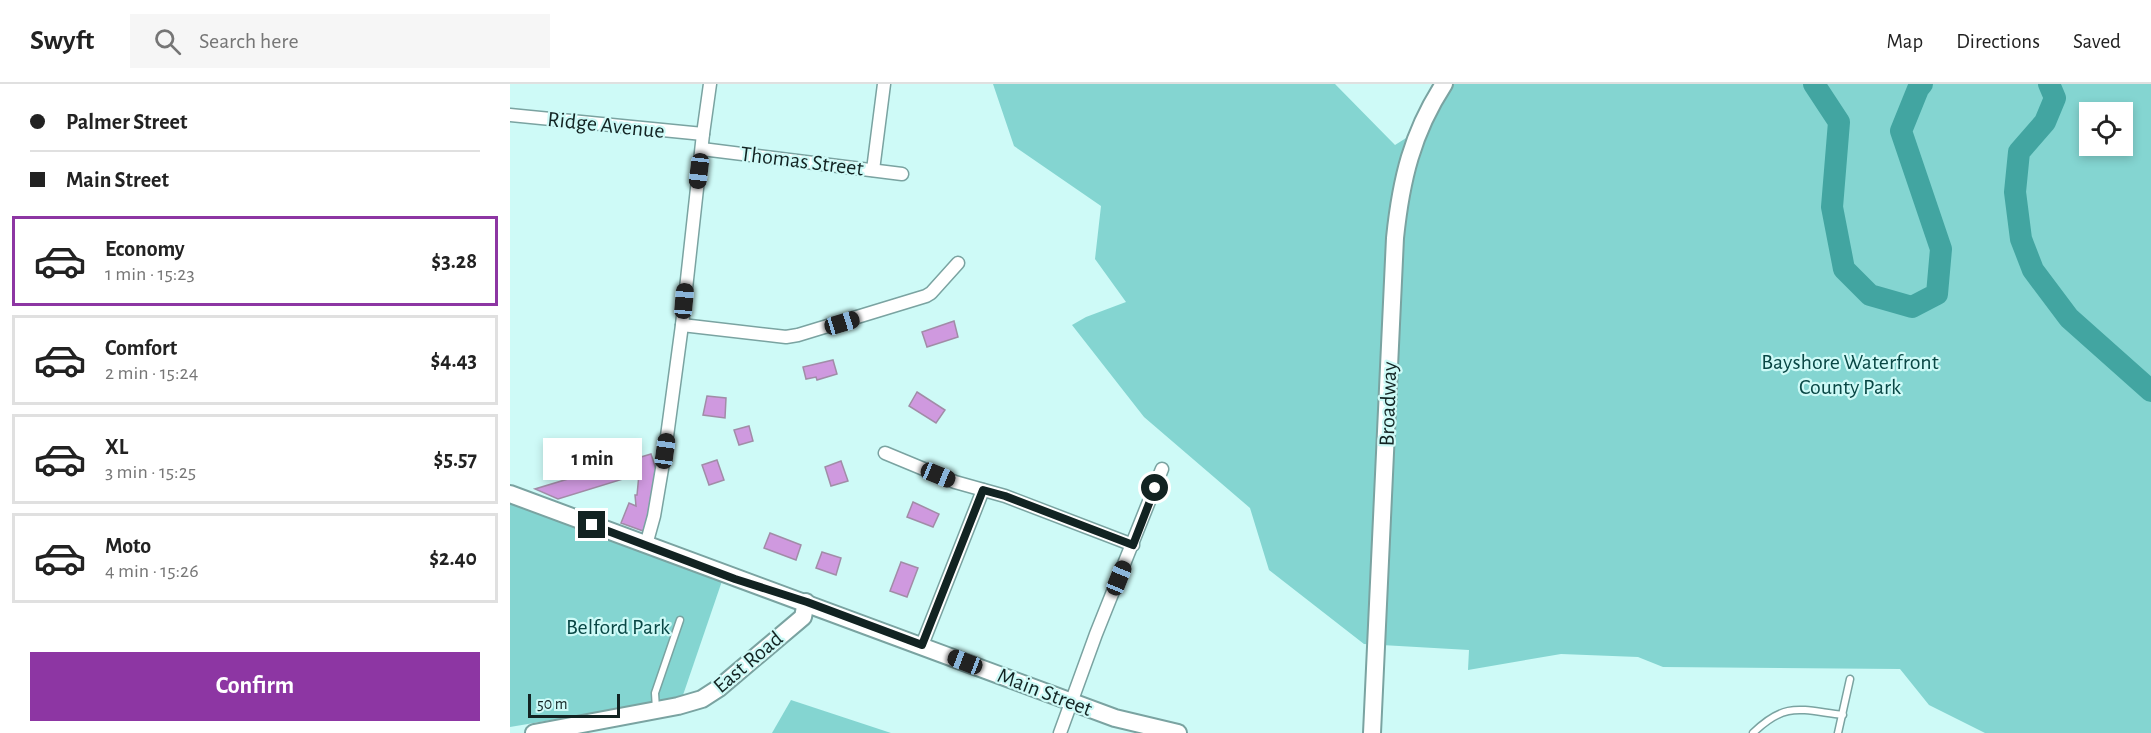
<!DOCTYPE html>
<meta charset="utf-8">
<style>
:root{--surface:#fff;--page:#f6f6f6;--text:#222;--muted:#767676;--line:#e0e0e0;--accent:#8d36a3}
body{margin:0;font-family:"Alegreya Sans",sans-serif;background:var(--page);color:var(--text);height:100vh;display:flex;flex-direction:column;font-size:22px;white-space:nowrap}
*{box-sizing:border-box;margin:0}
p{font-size:20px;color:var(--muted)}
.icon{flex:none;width:33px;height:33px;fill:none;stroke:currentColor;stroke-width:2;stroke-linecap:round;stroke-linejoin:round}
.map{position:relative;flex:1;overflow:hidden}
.sheet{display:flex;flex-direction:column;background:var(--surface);width:510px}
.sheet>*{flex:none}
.guide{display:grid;align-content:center;height:132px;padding:0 30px;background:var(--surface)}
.fabs{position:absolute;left:1569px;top:18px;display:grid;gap:12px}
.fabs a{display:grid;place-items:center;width:54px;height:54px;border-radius:0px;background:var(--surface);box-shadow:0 3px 9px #0003;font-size:30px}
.scale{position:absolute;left:18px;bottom:15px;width:92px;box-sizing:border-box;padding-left:6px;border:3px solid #122322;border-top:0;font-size:16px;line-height:21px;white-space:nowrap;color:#122322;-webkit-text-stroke:4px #cefaf7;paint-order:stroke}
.end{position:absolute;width:27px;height:27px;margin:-14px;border:8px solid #122322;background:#fff;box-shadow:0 0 0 3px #fff}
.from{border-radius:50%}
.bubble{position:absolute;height:42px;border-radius:0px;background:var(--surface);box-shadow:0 3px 9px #0003;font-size:20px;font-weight:700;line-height:42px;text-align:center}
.car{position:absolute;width:18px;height:36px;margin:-18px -9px;border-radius:8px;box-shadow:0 0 4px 2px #0007;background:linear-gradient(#222 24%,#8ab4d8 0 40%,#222 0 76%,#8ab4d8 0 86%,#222 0)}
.guide b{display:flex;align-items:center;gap:21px;height:57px;font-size:22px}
.guide b+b{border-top:2px solid var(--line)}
.guide i{width:15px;height:15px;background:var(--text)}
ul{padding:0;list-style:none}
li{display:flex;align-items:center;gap:18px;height:90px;margin:0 12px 9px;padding:0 18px;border:3px solid var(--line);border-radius:0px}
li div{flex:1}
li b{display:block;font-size:22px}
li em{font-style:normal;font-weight:700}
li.on{border-color:var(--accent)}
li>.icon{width:54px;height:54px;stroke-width:1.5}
.button{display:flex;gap:12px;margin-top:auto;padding:12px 30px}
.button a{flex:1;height:69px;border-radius:0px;background:var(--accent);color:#fff;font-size:24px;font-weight:700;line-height:69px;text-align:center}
header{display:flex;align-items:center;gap:36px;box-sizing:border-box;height:84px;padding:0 30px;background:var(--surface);border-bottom:2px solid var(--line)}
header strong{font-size:28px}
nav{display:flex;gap:33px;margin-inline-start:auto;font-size:21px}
.search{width:420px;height:54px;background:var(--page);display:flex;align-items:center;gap:15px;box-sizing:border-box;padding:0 21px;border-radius:0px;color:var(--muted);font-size:22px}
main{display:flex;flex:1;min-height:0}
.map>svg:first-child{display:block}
.green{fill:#84d5d1;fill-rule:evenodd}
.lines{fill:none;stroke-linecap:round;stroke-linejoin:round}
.river{stroke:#42a5a1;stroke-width:22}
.building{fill:#cf99df;stroke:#a18ca7;stroke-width:1.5}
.lane-casing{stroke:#7aa3a1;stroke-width:9}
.street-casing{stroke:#7aa3a1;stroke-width:15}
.secondary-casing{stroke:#7aa3a1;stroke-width:20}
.lane{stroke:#fff;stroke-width:6}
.street{stroke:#fff;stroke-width:12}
.secondary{stroke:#fff;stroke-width:16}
.route{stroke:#122322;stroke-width:8}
.labels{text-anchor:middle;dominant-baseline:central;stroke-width:4.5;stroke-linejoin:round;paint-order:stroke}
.street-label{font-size:22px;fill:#122322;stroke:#cefaf7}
.park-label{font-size:22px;fill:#094745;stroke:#cefaf7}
</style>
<header>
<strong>Swyft</strong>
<div class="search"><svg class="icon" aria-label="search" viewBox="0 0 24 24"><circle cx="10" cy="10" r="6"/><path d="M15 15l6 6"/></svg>Search here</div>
<nav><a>Map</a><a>Directions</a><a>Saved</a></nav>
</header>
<main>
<section class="sheet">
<div class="guide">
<b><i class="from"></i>Palmer Street</b>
<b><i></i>Main Street</b>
</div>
<ul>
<li class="on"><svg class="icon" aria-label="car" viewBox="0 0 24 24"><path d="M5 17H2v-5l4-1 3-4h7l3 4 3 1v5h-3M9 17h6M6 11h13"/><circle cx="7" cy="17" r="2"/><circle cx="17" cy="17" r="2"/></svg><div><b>Economy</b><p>1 min · 15:23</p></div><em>$3.28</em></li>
<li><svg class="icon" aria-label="car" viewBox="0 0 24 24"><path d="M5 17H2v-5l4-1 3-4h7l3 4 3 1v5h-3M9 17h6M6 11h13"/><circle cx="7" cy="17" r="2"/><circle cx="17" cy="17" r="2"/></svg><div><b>Comfort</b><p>2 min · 15:24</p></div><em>$4.43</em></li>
<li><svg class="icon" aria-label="car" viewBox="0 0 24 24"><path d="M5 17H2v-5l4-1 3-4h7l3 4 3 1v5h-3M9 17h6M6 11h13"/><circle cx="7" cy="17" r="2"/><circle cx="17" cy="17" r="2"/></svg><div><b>XL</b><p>3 min · 15:25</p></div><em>$5.57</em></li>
<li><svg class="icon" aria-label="car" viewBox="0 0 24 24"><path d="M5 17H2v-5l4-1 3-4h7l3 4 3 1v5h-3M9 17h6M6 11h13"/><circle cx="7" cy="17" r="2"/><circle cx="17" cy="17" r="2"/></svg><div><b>Moto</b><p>4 min · 15:26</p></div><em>$2.40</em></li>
</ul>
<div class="button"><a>Confirm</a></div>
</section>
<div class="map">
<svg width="1641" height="649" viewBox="0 0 1641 649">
<rect width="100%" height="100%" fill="#cefaf7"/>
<g class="green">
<path d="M 483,0 L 825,0 L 885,61 L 912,44 L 936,0 L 1641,0 L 1641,649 L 1475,649 L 1419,621 L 1390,585 L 1153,583 L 1128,573 L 1051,570 L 958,586 L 959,566 L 854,560 L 759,486 L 740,424 L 634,333 L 562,241 L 576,233 L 616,218 L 585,175 L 591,122 L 504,62 ZM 1580,28 L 1612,28 L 1612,62 L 1580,62 Z"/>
<polygon points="0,417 212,497 172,614 0,643"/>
<polygon points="281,616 381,649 262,649"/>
</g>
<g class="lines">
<g class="river">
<polyline points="1304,0 1329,38 1322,123 1334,185 1360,211 1402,223 1427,210 1431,165 1391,47 1408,5 1412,0"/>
<polyline points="1539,0 1545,14 1535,38 1509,68 1505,108 1511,155 1523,186 1559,234 1641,307"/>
</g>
</g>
<g class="building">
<polygon points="444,237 448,253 417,263 412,248"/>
<polygon points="323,276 327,290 307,296 306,293 296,295 293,283"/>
<polygon points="407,308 435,326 426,339 399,322"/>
<polygon points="197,312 216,314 215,334 193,331"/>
<polygon points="239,342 243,357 229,361 224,346"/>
<polygon points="141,370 146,385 140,428 133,447 111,439 119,419 126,422 125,411 127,411 129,390 48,415 25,405"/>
<polygon points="207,376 214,396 199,401 192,381"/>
<polygon points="331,377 338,397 321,402 315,383"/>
<polygon points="403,418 429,430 423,443 397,433"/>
<polygon points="260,449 291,461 286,476 254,464"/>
<polygon points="312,468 331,474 326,491 306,484"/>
<polygon points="391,478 408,484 397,513 380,507"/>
</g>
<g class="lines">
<defs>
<g id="lane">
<polyline points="146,625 145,609 170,536"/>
<path d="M 1243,649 C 1276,617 1290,626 1333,631"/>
<polyline points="1328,649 1340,595"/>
</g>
<g id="street">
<polyline points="0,31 193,50"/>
<polyline points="192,65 392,90"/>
<polyline points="363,86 374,0"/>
<polyline points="172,241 276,253 288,251 416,212 421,209 448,179"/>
<polyline points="375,369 445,398 495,412 623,461"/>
<polyline points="136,461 144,432 155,367 172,241 193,50 200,0"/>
<polyline points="412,561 473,406"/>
<polyline points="550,649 586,550 652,385"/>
</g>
<g id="secondary">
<polyline points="0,410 605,634 668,649"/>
<polyline points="24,649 168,622 192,615 209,604 293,533 296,518"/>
<path d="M 862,649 L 885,154 C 891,96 902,49 934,0"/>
</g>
</defs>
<use href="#lane" class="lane-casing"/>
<use href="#street" class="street-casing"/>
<use href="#secondary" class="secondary-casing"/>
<use href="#lane" class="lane"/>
<use href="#street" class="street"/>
<use href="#secondary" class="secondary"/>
</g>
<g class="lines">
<polyline class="route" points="82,441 225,495 297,518 412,561 473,406 495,412 623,461 645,404"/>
</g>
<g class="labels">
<g class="street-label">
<text transform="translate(96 41) rotate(6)">Ridge Avenue</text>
<text transform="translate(292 77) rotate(7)">Thomas Street</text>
<text transform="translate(878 320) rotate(-88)">Broadway</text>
<text transform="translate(238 578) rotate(-40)">East Road</text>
<text transform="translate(535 608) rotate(21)">Main Street</text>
</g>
<g class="park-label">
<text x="1340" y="278">Bayshore Waterfront<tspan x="1340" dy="25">County Park</tspan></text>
<text x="108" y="543">Belford Park</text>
</g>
</g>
</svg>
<div class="fabs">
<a><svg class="icon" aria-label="locate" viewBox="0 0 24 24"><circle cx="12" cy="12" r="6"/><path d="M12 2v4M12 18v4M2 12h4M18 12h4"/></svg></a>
</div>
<div class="scale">50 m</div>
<i class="end from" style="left:645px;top:404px"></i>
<i class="end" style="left:82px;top:441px"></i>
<div class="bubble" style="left:33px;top:354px;width:99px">1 min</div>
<i class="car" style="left:189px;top:87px;rotate:187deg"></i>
<i class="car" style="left:174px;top:217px;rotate:5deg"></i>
<i class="car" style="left:332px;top:239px;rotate:73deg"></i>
<i class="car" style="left:155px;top:367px;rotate:8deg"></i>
<i class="car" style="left:428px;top:391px;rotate:112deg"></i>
<i class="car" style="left:609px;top:494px;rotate:22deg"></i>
<i class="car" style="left:455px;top:578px;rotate:291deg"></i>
</div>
</main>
